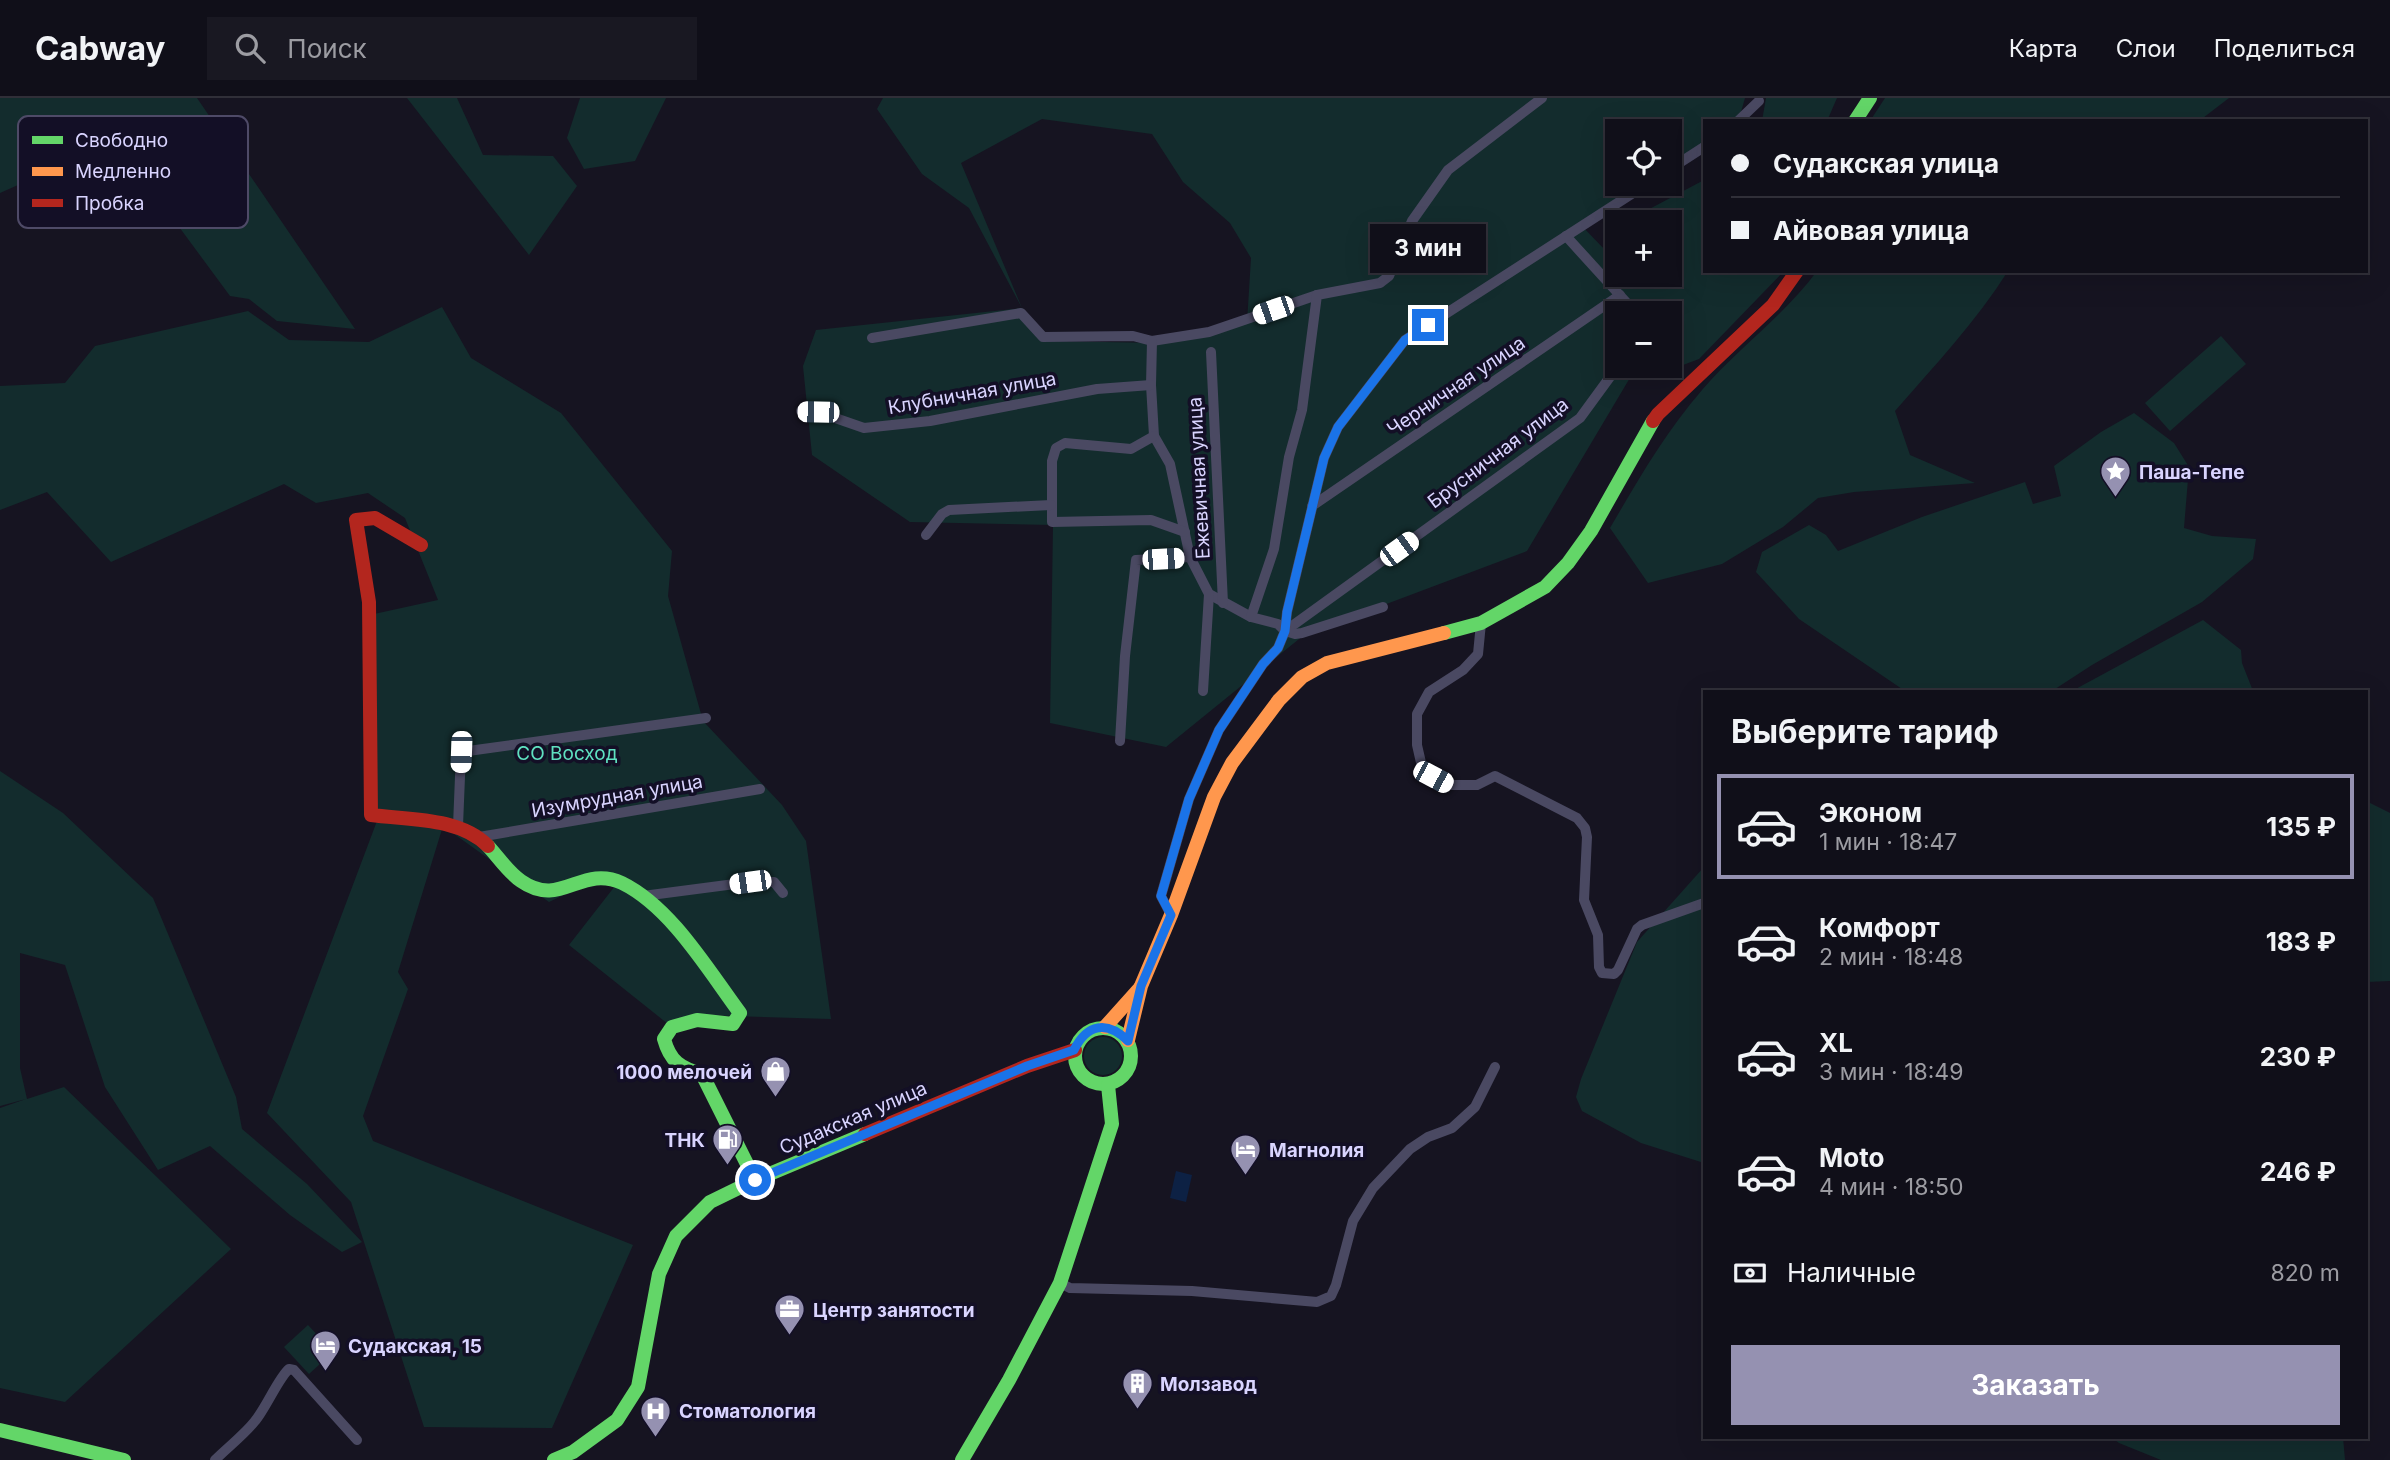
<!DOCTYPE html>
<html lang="ru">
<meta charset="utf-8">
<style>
:root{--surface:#100f19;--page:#191822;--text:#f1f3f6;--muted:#9c9ca2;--line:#302f38;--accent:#9591b1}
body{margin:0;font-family:Inter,sans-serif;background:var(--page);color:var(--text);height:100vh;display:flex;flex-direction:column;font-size:26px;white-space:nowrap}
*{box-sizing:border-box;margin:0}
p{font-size:23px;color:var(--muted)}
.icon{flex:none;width:38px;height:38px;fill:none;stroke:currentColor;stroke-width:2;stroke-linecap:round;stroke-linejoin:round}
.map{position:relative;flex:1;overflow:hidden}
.drawer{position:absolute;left:1703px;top:592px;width:665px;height:749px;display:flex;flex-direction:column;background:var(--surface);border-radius:0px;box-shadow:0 7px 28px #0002,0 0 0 2px var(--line)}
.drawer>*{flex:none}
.banner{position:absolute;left:1703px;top:21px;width:665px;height:154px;border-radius:0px;box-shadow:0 7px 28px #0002,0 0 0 2px var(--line);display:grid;align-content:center;height:154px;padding:0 28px;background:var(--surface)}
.fabs{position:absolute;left:1605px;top:21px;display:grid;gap:14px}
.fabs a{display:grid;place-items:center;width:77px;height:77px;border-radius:0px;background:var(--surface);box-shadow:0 7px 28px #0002,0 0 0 2px var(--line);font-size:35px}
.end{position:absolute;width:32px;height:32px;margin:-16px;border:9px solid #1a73e8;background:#fff;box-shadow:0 0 0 4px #fff}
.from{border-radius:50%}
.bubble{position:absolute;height:49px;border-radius:0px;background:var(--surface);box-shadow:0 7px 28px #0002,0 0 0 2px var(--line);font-size:23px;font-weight:700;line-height:49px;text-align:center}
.car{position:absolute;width:21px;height:42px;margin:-21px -10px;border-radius:9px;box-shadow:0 0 5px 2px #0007;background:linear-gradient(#fff 24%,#345 0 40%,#fff 0 76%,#345 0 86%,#fff 0)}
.banner b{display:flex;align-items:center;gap:24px;height:66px;font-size:26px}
.banner b+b{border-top:2px solid var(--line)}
.banner i{width:18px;height:18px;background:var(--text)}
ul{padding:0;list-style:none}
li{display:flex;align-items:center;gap:21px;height:105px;margin:0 14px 10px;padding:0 14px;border:4px solid transparent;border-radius:0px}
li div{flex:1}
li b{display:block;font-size:26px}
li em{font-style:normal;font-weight:700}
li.active{border-color:var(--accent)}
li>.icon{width:63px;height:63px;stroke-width:1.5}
h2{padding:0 28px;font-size:32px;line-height:84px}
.pay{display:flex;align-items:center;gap:18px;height:77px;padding:0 28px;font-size:26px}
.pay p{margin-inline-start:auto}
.primary-button{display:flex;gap:14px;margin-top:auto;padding:14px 28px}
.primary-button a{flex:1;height:80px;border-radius:0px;background:var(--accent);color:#fff;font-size:28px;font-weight:700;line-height:80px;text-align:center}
header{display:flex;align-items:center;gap:42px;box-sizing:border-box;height:98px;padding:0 35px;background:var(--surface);border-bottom:2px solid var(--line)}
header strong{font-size:33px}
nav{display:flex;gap:38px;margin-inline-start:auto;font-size:24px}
.search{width:490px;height:63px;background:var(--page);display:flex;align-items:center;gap:18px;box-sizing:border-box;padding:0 24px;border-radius:0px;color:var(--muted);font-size:26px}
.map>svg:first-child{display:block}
.green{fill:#132c2d;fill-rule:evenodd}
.water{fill:#0d2144}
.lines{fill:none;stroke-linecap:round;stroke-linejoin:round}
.street{stroke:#4a4962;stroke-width:10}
.fast{stroke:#63d668;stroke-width:14}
.slow{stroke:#ff974d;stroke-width:14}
.jam{stroke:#b3261e;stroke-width:14}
.route{stroke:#1a73e8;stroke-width:9}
.labels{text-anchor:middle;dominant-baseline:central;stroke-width:7;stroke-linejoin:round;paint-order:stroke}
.street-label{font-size:19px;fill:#d9d4ff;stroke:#130f26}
.poi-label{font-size:19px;font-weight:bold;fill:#d9d4ff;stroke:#130f26;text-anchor:start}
.park-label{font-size:19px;fill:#5fe0c0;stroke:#130f26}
.key{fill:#130f26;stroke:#4e4a67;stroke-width:2}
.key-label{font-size:19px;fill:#d9d4ff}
</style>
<header>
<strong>Cabway</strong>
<div class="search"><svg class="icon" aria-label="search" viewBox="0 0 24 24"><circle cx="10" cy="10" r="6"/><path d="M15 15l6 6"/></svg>Поиск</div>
<nav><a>Карта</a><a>Слои</a><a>Поделиться</a></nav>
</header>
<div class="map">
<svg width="2390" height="1362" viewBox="0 0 2390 1362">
<rect width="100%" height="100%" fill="#161421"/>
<g class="green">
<polygon points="0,0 197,0 355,231 277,223 249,201 230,198 157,99 27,83 0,95"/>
<polygon points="407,0 457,0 483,57 553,58 577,88 529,157"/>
<polygon points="580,0 666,0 635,63 584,71 567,40"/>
<path d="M 883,0 L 1745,0 L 1739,21 L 1704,23 L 1704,44 L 1670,66 L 1670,33 L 1617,33 L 1617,86 L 1639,86 L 1579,125 L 1606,153 L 1612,131 L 1617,129 L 1617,177 L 1670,177 L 1670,124 L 1625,124 L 1704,82 L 1704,173 L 1784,173 L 1699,261 L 1667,273 L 1667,268 L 1670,268 L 1670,215 L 1617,215 L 1617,268 L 1637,268 L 1527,453 L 1304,537 L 1166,649 L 1050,625 L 1053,427 L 910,424 L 812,357 L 803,268 L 816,232 L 1022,210 L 969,110 L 922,76 L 877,11 ZM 1042,21 L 1152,36 L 1183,84 L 1230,125 L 1251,160 L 1247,225 L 1161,245 L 1048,243 L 1022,210 L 961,65 Z"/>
<polygon points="1766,0 1837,0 1827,23 1762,23"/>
<polygon points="1885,0 2229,0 2199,23 1870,23"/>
<path d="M 1817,173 L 2008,173 C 1976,224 1934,268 1895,313 L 1910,357 L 1975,385 L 1854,394 L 1818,400 L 1783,429 L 1722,466 L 1648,485 L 1610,430 C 1638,382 1665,335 1702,292 C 1738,250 1784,218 1817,173 Z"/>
<polygon points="442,209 471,260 561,315 672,453 668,498 703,623 782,707 806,743 831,921 700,917 668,926 569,847 615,788 597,781 549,804 443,728 398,874 408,891 363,1018 373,1043 633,1147 552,1330 424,1329 351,1104 267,1015 377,723 365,518 438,502 405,420 368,395 316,405 284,386 111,464 47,394 0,412 0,288 65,285 95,248 248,213 289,242 369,244"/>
<polygon points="2221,238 2246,266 2170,333 2145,305"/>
<polygon points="2134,315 2174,345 2189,369 2184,430 2212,438 2256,441 2253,461 2202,504 2092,567 2052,593 1905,593 1799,521 1756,474 1762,454 1809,427 1826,437 1838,453 1922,419 2025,384 2033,406 2061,398 2054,368 2101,334"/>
<polygon points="2203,522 2241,552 2242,565 2253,593 2072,593"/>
<polygon points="0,673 63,715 153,800 236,999 242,1031 307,1086 362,1144 342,1154 290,1117 210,1048 158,1072 105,989 65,867 20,855 20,970 27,1001 64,989 231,1151 65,1304 0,1290 0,1010 26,1001 0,1008"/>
<polygon points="2366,703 2390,715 2390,883 2366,884"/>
<polygon points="1704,769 1704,1065 1641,1045 1582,1013 1576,999 1581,981 1637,844"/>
<circle cx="1103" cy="958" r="19"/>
<polygon points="308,1227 333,1254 309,1276 284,1249"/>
<polygon points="2111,1339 2343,1339 2345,1362 2161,1362 2119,1345"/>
</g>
<polygon class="water" points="1176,1073 1192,1077 1186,1104 1170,1100"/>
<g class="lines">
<g class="street">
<polyline points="1738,23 1759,3"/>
<polyline points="1670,71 1704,49"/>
<polyline points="1566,138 1636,215"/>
<polyline points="872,240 1021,215 1043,239 1133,238 1152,243 1209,234 1317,197"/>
<polyline points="1152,243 1151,287 1154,338 1170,366 1190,459 1209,496 1251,519"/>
<polyline points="1211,254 1223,505"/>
<polyline points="801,313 818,314 864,330 930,323 1097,291 1151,287"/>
<polyline points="1154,338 1131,351 1065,345 1056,350 1052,363 1052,424 1151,422 1185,434"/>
<polyline points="1312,408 1620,197"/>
<polyline points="926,437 942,416 949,412 1051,407"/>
<polyline points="1481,525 1478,556 1463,572 1429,594 1417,616 1417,647 1422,669 1433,679 1449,687 1477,687 1495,678 1577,720 1585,730 1587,739 1584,802 1598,837 1599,869 1602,875 1614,876 1618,872 1637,831 1642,827 1704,805"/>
<polyline points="1285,533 1287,514 1324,360 1338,329 1405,242 1647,86"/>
<polyline points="1285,533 1580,320 1618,268"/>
<polyline points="1285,533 1295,536 1302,535 1383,509"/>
<polyline points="1203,593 1209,496"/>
<polyline points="1120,643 1125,558 1136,462 1190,459"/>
<polyline points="458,728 461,654 706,620"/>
<polyline points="479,739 760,691"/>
<polyline points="643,798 750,784 774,784 783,795"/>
<polyline points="1171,817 1161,798 1189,701 1219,632 1263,566 1278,550 1285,533 1278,526 1251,519 1274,451 1289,359 1302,312 1317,197 1380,185 1389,178 1412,123 1448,72 1542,0"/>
<polyline points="1060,1185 1070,1190 1192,1193 1317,1204 1331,1198 1336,1187 1353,1123 1373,1090 1410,1051 1428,1039 1452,1030 1475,1009 1495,969"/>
<path d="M 215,1362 C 228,1349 244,1337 255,1323 C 266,1310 279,1279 289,1271 L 294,1272 L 357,1342"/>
</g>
<g class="fast">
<polyline points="1855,23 1870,0"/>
<polyline points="1444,535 1481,525 1545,489 1568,465 1591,433 1653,323"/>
<path d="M 488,748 C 499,760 508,774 521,783 C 561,811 581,766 622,785 C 671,809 708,872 740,915 L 733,926 L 697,922 L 672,929 L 664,941 C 670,963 680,970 702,976 L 755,1082"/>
<circle cx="1103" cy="958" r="28"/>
<polyline points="0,1332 124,1362"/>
<polyline points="554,1362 573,1354 617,1322 638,1289 659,1176 676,1138 710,1104 755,1082 865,1036"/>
<polyline points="962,1362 1009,1282 1060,1185 1112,1026 1108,987"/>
</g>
<g class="slow">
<polyline points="1105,929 1140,890"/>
<polyline points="1128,942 1141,888 1171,817 1214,699 1232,665 1279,602 1302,579 1327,565 1444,535"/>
</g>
<g class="jam">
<polyline points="1653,323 1658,316 1773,207 1797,173"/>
<path d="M 421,447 L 375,420 L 356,422 L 369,504 L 371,717 C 409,722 459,719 488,748"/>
<polyline points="865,1036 1027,968 1075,952"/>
</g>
</g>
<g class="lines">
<path class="route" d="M 755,1082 L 1027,968 L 1074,952 C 1087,926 1107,922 1128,943 L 1141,888 L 1171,817 L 1161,798 L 1189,701 L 1219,632 L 1263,566 L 1278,550 L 1285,533 L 1287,514 L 1324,360 L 1338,329 L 1405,242 L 1428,227"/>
</g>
<defs>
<symbol id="sight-pin" viewBox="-11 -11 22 30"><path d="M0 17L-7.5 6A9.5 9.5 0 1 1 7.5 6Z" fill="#9591b1" stroke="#130f26"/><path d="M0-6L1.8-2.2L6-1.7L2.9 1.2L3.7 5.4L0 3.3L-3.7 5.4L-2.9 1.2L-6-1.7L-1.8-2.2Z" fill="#fff"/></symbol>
<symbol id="shop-pin" viewBox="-11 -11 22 30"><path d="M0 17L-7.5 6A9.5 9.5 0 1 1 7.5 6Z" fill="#9591b1" stroke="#130f26"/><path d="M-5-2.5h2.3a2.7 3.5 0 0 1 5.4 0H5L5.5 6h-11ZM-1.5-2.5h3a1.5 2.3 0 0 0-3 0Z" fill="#fff"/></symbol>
<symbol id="fuel-pin" viewBox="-11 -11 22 30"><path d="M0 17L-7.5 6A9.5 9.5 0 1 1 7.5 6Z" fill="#9591b1" stroke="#130f26"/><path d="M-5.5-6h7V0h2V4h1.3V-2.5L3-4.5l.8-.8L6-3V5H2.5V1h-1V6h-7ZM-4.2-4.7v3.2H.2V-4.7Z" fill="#fff"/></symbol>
<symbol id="hotel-pin" viewBox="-11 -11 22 30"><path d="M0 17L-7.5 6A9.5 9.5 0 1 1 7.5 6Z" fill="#9591b1" stroke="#130f26"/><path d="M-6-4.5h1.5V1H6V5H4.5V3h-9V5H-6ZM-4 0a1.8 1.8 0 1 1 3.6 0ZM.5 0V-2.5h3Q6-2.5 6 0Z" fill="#fff"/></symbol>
<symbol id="office-pin" viewBox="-11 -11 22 30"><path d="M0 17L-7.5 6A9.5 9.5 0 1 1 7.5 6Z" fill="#9591b1" stroke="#130f26"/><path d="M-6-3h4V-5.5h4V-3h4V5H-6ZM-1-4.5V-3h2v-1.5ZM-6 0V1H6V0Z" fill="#fff"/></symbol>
<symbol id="building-pin" viewBox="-11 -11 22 30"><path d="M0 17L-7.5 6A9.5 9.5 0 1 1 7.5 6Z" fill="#9591b1" stroke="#130f26"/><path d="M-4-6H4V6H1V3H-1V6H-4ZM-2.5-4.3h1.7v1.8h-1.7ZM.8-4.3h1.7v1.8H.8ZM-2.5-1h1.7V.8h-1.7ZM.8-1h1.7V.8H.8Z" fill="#fff"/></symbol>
<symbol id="hospital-pin" viewBox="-11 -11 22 30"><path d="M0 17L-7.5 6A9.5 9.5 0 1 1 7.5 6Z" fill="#9591b1" stroke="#130f26"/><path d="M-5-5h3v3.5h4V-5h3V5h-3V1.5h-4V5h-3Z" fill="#fff"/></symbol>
</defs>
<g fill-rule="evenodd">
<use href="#sight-pin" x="2098" y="356" width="35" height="47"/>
<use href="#shop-pin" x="758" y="956" width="35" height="47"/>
<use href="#fuel-pin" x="710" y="1024" width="35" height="47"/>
<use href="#hotel-pin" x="1228" y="1034" width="35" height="47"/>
<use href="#office-pin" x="772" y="1194" width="35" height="47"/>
<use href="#hotel-pin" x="308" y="1230" width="35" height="47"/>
<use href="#building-pin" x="1120" y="1268" width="35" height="47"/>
<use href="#hospital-pin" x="638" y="1296" width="35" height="47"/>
</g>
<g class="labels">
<g class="street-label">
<text transform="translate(1456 288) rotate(-34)">Черничная улица</text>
<text transform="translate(972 295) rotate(-10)">Клубничная улица</text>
<text transform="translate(1498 355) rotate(-37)">Брусничная улица</text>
<text transform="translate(1199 380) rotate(-93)">Ежевичная улица</text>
<text transform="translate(617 698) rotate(-10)">Изумрудная улица</text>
<text transform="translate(853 1020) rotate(-23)">Судакская улица</text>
</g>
<g class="poi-label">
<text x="2139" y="374">Паша-Тепе</text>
<text x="752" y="974" text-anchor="end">1000 мелочей</text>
<text x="705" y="1042" text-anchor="end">ТНК</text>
<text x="1269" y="1052">Магнолия</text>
<text x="813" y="1212">Центр занятости</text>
<text x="348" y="1248">Судакская, 15</text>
<text x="1160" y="1286">Молзавод</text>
<text x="679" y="1313">Стоматология</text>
</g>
<g class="park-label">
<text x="567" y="655">СО Восход</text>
</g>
</g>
<rect x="18" y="18" width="230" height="112" rx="10" class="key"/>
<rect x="32" y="38" width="31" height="8" fill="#63d668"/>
<rect x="32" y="69" width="31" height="9" fill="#ff974d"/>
<rect x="32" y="101" width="31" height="8" fill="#b3261e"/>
<g class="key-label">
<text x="75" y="49">Свободно</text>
<text x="75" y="80">Медленно</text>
<text x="75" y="112">Пробка</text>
</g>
</svg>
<div class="fabs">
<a><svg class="icon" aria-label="locate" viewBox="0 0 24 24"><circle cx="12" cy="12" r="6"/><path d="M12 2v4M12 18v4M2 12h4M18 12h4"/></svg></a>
<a>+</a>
<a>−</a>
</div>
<i class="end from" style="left:755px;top:1082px"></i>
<i class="end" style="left:1428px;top:227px"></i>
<div class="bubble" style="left:1370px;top:126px;width:116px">3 мин</div>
<i class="car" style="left:1273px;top:212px;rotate:251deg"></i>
<i class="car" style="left:818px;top:314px;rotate:271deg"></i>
<i class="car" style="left:1399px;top:451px;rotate:54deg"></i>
<i class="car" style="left:1163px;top:461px;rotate:87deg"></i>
<i class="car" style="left:461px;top:654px;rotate:182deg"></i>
<i class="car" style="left:1433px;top:679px;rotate:118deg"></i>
<i class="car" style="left:750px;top:784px;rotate:262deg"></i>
<div class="banner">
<b><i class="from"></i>Судакская улица</b>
<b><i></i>Айвовая улица</b>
</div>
<section class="drawer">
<h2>Выберите тариф</h2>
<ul>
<li class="active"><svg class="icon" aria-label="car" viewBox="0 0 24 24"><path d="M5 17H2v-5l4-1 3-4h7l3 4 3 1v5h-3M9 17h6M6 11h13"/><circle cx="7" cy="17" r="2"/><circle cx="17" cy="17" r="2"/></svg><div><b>Эконом</b><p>1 мин · 18:47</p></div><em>135 ₽</em></li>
<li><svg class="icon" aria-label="car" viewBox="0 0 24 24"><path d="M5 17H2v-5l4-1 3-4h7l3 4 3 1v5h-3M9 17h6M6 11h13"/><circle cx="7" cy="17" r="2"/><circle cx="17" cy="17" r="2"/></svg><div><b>Комфорт</b><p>2 мин · 18:48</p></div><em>183 ₽</em></li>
<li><svg class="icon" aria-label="car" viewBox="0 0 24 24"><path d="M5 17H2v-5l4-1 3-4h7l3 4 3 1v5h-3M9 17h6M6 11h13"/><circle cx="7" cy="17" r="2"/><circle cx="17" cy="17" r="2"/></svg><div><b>XL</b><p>3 мин · 18:49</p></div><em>230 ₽</em></li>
<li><svg class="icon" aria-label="car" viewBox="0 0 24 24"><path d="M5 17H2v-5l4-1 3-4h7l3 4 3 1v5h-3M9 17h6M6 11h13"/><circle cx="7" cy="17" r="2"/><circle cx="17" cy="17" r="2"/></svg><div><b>Moto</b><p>4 мин · 18:50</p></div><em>246 ₽</em></li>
</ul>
<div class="pay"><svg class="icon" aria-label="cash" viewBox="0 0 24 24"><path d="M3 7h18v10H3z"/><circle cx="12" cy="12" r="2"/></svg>Наличные<p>820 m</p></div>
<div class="primary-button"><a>Заказать</a></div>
</section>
</div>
